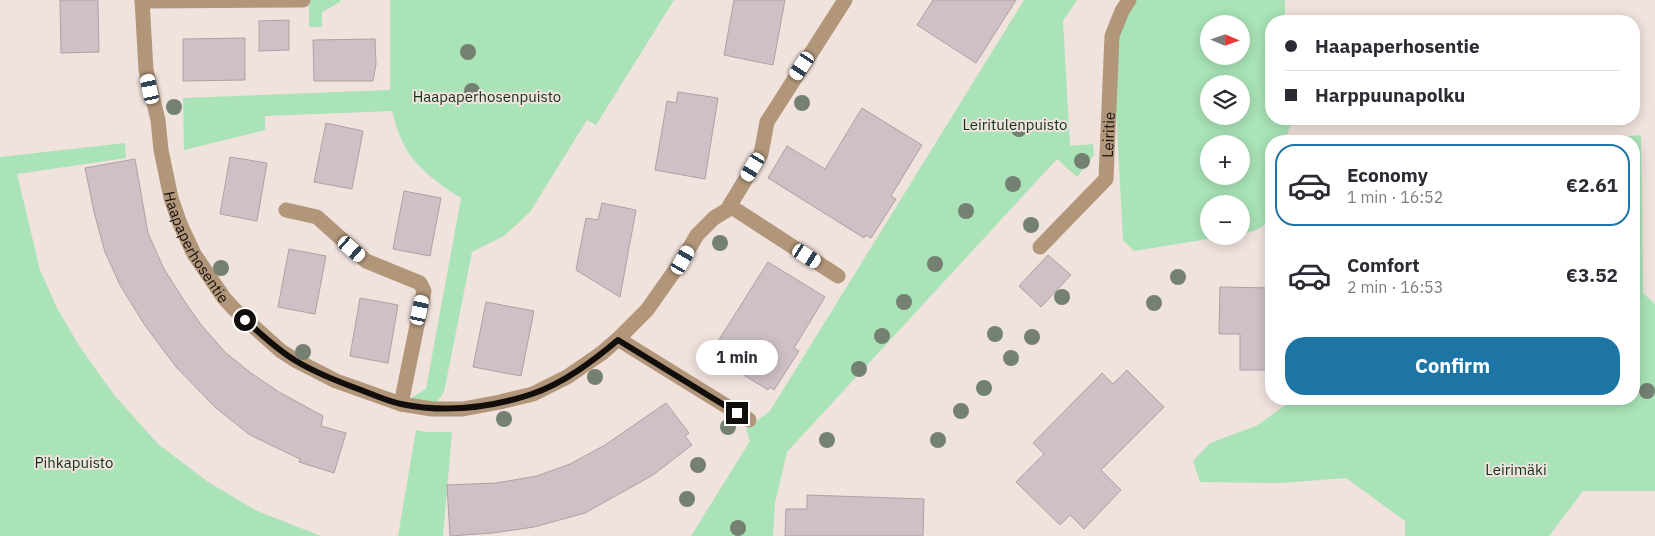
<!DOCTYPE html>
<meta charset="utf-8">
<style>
:root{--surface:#fff;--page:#f7f7f7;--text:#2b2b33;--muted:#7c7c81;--line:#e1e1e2;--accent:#1c75a4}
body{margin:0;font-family:"IBM Plex Sans",sans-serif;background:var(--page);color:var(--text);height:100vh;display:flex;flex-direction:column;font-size:19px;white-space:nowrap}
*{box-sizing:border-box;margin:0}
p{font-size:16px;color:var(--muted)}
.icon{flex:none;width:28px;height:28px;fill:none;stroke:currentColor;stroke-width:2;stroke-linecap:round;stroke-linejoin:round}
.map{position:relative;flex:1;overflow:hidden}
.sheet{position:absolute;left:1265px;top:135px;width:375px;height:270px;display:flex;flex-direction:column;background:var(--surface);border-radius:20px;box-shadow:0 2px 12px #0003}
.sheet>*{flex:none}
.banner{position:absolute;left:1265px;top:15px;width:375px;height:110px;border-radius:20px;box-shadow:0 2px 12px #0003;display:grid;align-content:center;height:110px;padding:0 20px;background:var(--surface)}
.needle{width:32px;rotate:92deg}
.tools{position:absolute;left:1200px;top:15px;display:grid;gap:10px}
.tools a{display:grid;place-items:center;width:50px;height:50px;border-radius:50%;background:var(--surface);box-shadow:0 2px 12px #0003;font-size:25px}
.end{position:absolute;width:22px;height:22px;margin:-11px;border:6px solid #120e0c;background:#fff;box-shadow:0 0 0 2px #fff}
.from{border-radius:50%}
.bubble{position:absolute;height:35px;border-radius:18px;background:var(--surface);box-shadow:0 2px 12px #0003;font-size:16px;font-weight:700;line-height:35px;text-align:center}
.car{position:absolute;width:15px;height:30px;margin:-15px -8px;border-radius:6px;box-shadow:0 0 4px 1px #0007;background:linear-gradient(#fff 24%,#345 0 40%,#fff 0 76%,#345 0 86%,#fff 0)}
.banner b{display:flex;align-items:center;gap:18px;height:48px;font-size:19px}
.banner b+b{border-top:1px solid var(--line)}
.banner i{width:12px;height:12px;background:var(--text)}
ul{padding:9px 0 0;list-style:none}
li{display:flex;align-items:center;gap:15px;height:82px;margin:0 10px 8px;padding:0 10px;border:2px solid transparent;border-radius:20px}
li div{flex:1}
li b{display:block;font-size:19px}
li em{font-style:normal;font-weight:700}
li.on{border-color:var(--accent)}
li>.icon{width:45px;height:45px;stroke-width:1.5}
.button{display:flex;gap:10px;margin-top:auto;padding:10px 20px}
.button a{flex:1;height:58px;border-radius:20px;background:var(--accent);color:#fff;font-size:20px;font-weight:700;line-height:58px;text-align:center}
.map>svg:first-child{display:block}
.green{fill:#a9e3b7;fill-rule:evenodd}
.building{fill:#cec0c4;stroke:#aea0a4}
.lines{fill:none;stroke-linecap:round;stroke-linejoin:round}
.lane{stroke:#b2967a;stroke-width:15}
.street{stroke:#b2967a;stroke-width:15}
.tree{fill:#748172}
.route{stroke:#120e0c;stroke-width:6}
.labels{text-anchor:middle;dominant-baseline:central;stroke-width:4;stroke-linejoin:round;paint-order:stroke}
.park-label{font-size:15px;fill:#0f311a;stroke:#f0e2dd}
.street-label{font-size:15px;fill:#120e0c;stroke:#f0e2dd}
</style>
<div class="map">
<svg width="1655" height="536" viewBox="0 0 1655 536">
<rect width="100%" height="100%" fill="#f0e2dd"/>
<g class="green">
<polygon points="309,0 340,0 340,2 322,12 322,27 309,27"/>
<path d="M 390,0 L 674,0 L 596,125 L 587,120 L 530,212 L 504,236 L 472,252 L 444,392 L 432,409 L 401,404 L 426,389 L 461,198 C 422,173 403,157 392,111 L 265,116 L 265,130 L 184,150 L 183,98 L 390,90 Z"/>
<polygon points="1024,0 1077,0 1063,21 1070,146 1093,144 1094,155 1077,177 1057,159 787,452 775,503 773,536 691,536 750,441 746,429 770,411"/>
<path d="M 1129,0 L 1285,0 L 1285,21 L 1271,21 L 1271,119 L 1293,119 L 1285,139 L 1286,141 L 1271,141 L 1271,219 C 1265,227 1251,233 1241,234 L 1241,204 L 1209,204 L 1209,236 L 1227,236 L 1134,251 L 1123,240 L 1112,36 ZM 1209,24 L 1241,24 L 1241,56 L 1209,56 ZM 1209,84 L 1241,84 L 1241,116 L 1209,116 ZM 1209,144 L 1241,144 L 1241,176 L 1209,176 Z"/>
<polygon points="1641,135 1643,293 1655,304 1655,491 1583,491 1549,536 1405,536 1405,521 1346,478 1281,483 1200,482 1193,461 1210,443 1256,426 1294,399 1634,399 1634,141 1613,141 1613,138"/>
<polygon points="125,143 126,158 17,174 40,270 57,308 78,344 114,395 158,444 208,482 257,511 321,536 0,536 0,157"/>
<polygon points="416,430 426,432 452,432 443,536 398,536"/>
</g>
<g class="building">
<polygon points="60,0 98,0 99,52 61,53"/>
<polygon points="734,0 785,0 773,65 724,55"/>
<polygon points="933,0 1016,0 976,63 917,25"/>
<polygon points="289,20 289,50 259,51 259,21"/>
<polygon points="245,38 245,80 183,81 183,39"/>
<polygon points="375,39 376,64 373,81 314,81 313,40"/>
<polygon points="678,92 718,98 705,179 655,170 667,101 676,103"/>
<polygon points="862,108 922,145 891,196 896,199 871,238 866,235 864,238 768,178 787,146 825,169"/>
<polygon points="326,123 363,131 352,189 314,182"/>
<polygon points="230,157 267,163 257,221 220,214"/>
<polygon points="135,159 148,233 164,269 187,305 202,326 226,353 251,373 279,392 323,416 321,426 346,433 334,473 299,462 300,459 250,435 216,408 176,367 144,324 120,285 105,252 94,212 85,168"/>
<polygon points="404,191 441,198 430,256 393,249"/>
<polygon points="602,203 636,210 620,297 576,270 586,218 598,220"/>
<polygon points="289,249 326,256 315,314 278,307"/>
<polygon points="1048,255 1071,275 1041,307 1019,286"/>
<polygon points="768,262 825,297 794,348 799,351 774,390 770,387 768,390 710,354"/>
<polygon points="1220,287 1271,288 1271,370 1240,370 1240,334 1219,334"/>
<polygon points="360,298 398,305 388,363 350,356"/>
<polygon points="486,302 534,311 521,376 473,367"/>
<polygon points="1127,370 1164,407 1101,470 1121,490 1084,529 1070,515 1060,525 1016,482 1044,454 1033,443 1102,373 1113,384"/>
<polygon points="666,403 689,433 685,436 692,445 653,475 585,513 534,527 493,533 450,536 447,485 496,483 537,476 570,464 605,445"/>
<polygon points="807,495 924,499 923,536 785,536 786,509 807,509"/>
</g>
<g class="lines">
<g class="lane">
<polyline points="142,1 303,0"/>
<polyline points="730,206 838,276"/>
<polyline points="286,210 317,217 366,261 420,283 424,291 401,404"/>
<polyline points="618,339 749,420"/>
</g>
<g class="street">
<path id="s1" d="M 142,0 L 146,70 L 158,120 L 161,150 L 171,198 L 180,224 L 194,254 L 224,298 L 234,309 L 281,351 L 295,360 L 336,381 L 401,404 L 432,409 L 463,409 L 500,402 L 533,394 L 567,377 L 602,353 L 618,339 L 647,310 L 683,259 L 697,235 L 714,218 L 727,210 L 761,154 L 767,122 L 845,0"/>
<path id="s2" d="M 1040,247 L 1106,179 L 1112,36 L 1122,11 L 1129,0"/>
</g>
</g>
<g class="tree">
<circle cx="468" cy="52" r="8"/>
<circle cx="472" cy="91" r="8"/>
<circle cx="802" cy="103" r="8"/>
<circle cx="174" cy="107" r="8"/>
<circle cx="1019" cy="129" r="8"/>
<circle cx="1082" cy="161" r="8"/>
<circle cx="1013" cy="184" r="8"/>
<circle cx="966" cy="211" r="8"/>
<circle cx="1031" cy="225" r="8"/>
<circle cx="720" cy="243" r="8"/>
<circle cx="935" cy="264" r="8"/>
<circle cx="221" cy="268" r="8"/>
<circle cx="1178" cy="277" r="8"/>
<circle cx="1062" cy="297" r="8"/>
<circle cx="904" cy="302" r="8"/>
<circle cx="1154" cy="303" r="8"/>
<circle cx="995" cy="334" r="8"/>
<circle cx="882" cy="336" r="8"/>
<circle cx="1032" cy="337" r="8"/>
<circle cx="303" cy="352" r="8"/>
<circle cx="1011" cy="358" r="8"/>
<circle cx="859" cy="369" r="8"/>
<circle cx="595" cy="377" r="8"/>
<circle cx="984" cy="388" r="8"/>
<circle cx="1647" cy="391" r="8"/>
<circle cx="961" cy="411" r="8"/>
<circle cx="504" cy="419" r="8"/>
<circle cx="728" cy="427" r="8"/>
<circle cx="827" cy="440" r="8"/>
<circle cx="938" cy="440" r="8"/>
<circle cx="698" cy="465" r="8"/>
<circle cx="687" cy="499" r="8"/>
<circle cx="738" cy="528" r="8"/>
</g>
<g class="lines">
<path class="route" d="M 245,320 C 261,334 277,350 296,361 C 316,373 339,382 361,390 C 374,395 387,401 401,404 C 445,413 490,408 532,394 C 564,383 593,361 618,340 L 737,413"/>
</g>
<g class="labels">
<g class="park-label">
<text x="487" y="96">Haapaperhosenpuisto</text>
<text x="1015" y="124">Leiritulenpuisto</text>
<text x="74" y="462">Pihkapuisto</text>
<text x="1516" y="469">Leirimäki</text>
</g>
<g class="street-label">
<text stroke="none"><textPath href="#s2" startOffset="139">Leiritie</textPath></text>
<text stroke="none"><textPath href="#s1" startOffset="256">Haapaperhosentie</textPath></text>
</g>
</g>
</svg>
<div class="tools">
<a><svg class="needle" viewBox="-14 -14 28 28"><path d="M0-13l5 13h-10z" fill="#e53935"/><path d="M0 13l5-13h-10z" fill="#7c7c81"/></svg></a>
<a><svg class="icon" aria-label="layers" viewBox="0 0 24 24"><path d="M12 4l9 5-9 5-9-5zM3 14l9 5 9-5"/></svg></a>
<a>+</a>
<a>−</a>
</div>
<i class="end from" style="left:245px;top:320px"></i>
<i class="end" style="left:737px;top:413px"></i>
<div class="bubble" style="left:696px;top:340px;width:82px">1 min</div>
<i class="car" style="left:802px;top:66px;rotate:214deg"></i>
<i class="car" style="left:150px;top:89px;rotate:348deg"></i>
<i class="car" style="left:753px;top:167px;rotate:211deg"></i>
<i class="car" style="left:352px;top:249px;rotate:131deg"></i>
<i class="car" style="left:807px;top:256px;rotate:123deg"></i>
<i class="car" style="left:683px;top:260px;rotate:30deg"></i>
<i class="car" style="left:420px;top:310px;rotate:12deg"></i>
<div class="banner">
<b><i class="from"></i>Haapaperhosentie</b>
<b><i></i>Harppuunapolku</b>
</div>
<section class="sheet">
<ul>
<li class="on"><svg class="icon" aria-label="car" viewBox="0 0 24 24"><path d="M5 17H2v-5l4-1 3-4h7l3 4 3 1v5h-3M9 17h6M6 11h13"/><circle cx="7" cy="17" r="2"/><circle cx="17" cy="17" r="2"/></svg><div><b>Economy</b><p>1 min · 16:52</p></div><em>€2.61</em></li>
<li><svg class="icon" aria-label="car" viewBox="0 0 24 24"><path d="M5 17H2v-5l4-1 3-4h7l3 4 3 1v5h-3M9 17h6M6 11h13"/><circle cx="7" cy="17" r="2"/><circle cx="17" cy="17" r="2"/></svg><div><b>Comfort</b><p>2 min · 16:53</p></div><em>€3.52</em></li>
</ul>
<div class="button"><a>Confirm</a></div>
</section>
</div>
